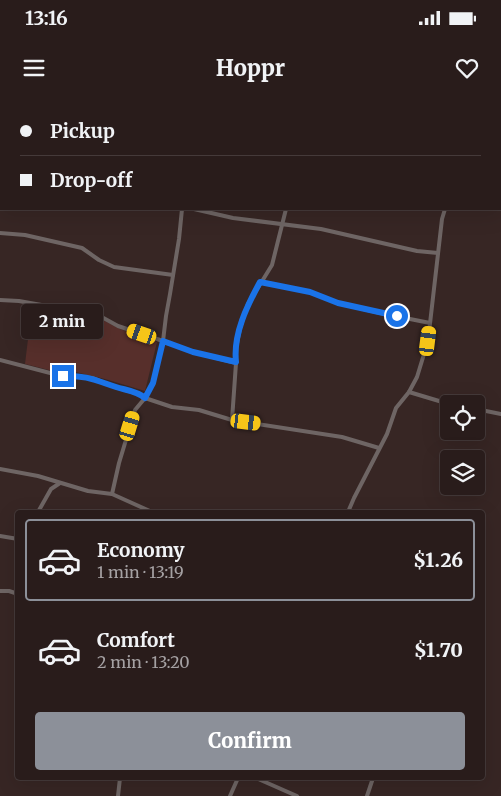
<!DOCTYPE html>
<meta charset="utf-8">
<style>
:root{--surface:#291c1b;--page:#312524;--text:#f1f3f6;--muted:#a5a1a3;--line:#453a3a;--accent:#8c9099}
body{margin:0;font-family:Merriweather,serif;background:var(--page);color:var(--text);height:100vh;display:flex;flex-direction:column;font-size:19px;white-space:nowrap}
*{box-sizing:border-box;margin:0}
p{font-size:16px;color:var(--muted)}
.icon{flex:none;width:28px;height:28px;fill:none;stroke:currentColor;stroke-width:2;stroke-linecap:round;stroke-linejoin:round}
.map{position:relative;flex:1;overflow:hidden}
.panel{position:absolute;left:15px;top:410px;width:470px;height:270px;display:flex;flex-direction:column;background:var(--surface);border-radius:5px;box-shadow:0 5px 20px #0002,0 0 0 1px var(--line)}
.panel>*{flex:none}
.top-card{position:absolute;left:0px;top:0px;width:501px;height:110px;box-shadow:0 5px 20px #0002,0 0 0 1px var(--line);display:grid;align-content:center;height:110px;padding:0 20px;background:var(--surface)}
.tools{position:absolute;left:440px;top:295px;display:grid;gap:10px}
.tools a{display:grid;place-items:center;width:45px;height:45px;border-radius:5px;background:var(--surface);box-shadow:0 5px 20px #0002,0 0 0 1px var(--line);font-size:25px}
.end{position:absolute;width:22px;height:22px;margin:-11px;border:6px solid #1a73e8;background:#fff;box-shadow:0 0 0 2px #fff}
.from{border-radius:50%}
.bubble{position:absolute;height:35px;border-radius:5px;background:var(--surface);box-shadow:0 5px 20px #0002,0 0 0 1px var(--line);font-size:16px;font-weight:800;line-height:35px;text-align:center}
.car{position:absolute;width:15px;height:30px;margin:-15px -8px;border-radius:6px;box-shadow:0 0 4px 1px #0007;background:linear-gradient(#f5c518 24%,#345 0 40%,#f5c518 0 76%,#345 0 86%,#f5c518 0)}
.top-card b{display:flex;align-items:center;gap:18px;height:48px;font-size:19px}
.top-card b+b{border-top:1px solid var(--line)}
.top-card i{width:12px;height:12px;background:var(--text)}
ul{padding:9px 0 0;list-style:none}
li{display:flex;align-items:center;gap:15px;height:82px;margin:0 10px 8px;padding:0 10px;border:2px solid transparent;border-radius:5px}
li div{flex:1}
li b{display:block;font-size:19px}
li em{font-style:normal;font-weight:800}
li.selected{border-color:var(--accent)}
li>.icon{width:45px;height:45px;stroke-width:1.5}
.cta{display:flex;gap:10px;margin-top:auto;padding:10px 20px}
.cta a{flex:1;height:58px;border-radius:5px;background:var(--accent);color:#fff;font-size:20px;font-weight:800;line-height:58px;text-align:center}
.status{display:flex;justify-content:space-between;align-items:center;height:35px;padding:0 25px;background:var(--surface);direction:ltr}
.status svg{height:14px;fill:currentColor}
header{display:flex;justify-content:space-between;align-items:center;height:65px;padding:0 20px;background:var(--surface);font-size:22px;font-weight:800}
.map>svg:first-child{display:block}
.green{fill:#572f2b}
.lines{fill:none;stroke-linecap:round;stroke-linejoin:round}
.street{stroke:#6e6564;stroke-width:4}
.route{stroke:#1a73e8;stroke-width:6}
</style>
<div class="status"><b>13:16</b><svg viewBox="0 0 49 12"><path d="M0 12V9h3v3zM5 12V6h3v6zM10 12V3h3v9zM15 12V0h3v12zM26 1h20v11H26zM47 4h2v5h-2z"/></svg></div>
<header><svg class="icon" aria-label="menu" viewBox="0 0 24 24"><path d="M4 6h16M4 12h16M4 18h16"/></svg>Hoppr<svg class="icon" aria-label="heart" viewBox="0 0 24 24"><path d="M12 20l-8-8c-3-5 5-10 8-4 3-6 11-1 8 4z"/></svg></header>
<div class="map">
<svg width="501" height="696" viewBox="0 0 501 696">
<rect width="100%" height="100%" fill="#372624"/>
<polygon class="green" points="32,206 99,218 120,229 157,242 145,291 105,279 75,272 57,272 25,264"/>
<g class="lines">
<g class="street">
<polyline points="2,0 2,1"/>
<polyline points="197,1 197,0"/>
<polyline points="305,1 305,0"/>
<polyline points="486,1 486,0"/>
<polyline points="500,15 501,15"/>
<polyline points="0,17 1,15"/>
<polyline points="0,66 1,66"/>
<polyline points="500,104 501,104"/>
<polyline points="194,109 233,118 321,129 417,151 438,153"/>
<polyline points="0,133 25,135 82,148 99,160 114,167 173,175"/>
<polyline points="260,182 310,192 338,203 380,213 430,223"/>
<polyline points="0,200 19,201 92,214 98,215 118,226 163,241 193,252 236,263"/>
<polyline points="0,260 54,274 93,278 115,287 139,294 145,298 172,307 199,310 232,320 342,337 379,348"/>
<polyline points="409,292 449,304"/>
<polyline points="476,309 501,314"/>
<polyline points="232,320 236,263 235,254 240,228 248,204 272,165 286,109"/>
<polyline points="0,369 38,376 88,391 112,394 152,412"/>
<polyline points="112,394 119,363 135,310 145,298 153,283 163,241 166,216 170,194 179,139 182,109"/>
<polyline points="38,412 51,389 60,383"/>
<polyline points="348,412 354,398 387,334 396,308 409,292 417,277 428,241 442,119 445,109"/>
<polyline points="0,436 18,439"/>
<polyline points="0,491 9,491 18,494"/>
<polyline points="256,678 297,696"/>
<polyline points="118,696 120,678"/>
<polyline points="230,696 238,678"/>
<polyline points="367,696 373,678"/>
</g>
</g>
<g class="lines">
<path class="route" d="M 63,276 C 85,275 95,280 116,287 C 125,290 137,291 145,298 L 153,283 L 163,241 L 193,252 L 236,262 C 233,234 247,206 260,182 L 310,192 L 338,203 L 397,216"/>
</g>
</svg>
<div class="tools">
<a><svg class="icon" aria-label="locate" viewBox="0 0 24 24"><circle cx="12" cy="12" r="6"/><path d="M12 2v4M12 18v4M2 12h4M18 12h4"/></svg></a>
<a><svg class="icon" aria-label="layers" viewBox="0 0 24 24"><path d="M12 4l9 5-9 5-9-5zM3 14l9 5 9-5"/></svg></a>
</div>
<i class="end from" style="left:397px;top:216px"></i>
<i class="end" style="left:63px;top:276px"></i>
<div class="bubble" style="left:21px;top:204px;width:82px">2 min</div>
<i class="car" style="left:142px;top:234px;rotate:289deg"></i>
<i class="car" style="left:428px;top:241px;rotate:7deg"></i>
<i class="car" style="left:246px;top:322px;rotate:97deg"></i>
<i class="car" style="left:130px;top:326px;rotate:17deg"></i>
<div class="top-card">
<b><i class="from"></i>Pickup</b>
<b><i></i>Drop-off</b>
</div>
<section class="panel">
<ul>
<li class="selected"><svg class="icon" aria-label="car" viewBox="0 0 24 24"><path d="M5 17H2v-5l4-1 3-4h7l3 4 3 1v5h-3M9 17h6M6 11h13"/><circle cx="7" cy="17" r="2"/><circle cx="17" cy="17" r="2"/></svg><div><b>Economy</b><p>1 min · 13:19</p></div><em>$1.26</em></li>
<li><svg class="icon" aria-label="car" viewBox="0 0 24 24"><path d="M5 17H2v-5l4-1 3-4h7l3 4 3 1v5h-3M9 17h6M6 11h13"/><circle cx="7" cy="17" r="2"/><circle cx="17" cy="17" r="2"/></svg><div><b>Comfort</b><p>2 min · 13:20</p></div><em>$1.70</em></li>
</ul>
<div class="cta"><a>Confirm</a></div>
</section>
</div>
